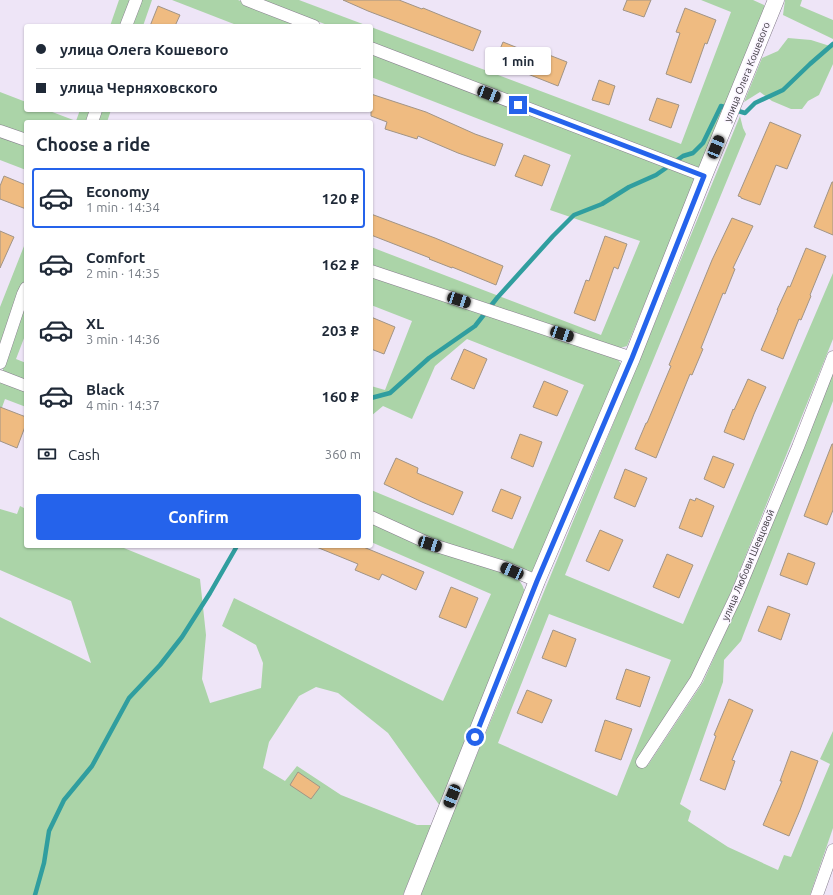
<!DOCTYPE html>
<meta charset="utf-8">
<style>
:root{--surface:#fff;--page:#f2f2f3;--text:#1f2937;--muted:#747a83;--line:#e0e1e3;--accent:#2563eb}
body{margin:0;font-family:Ubuntu,sans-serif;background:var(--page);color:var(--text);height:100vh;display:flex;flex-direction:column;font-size:15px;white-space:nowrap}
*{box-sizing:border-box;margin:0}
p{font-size:13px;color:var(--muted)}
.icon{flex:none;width:22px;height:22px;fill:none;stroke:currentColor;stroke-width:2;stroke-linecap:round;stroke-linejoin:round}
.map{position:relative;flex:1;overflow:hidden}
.details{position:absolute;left:24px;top:120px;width:349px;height:428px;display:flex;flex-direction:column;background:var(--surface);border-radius:4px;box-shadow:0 1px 3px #0004}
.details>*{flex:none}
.guide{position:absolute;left:24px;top:24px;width:349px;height:88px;border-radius:4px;box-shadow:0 1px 3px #0004;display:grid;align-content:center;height:88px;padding:0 12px;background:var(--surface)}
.end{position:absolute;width:18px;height:18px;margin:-9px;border:5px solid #2563eb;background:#fff;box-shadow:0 0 0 2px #fff}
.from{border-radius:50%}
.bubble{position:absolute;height:28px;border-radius:4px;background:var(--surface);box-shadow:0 1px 3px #0004;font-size:13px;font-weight:700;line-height:28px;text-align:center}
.car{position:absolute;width:12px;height:24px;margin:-12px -6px;border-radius:5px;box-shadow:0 0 3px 1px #0007;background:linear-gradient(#222 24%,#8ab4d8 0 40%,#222 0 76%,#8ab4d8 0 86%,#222 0)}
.guide b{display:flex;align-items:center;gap:14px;height:38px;font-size:15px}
.guide b+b{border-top:1px solid var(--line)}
.guide i{width:10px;height:10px;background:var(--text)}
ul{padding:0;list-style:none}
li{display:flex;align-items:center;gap:12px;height:60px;margin:0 8px 6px;padding:0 4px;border:2px solid transparent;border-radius:4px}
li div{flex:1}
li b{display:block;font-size:15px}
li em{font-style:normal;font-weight:700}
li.current{border-color:var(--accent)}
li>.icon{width:36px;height:36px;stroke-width:1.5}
h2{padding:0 12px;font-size:18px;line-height:48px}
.pay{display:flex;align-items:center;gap:10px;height:44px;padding:0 12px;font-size:15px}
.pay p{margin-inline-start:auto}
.cta{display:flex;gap:8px;margin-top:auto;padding:8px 12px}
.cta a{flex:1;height:46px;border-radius:4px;background:var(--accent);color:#fff;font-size:16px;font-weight:700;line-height:46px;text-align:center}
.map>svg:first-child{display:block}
.green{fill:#abd4a8;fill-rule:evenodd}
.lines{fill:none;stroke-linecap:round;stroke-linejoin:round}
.stream{stroke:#309e9f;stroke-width:4.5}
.building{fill:#efbb81;stroke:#a19486}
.street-casing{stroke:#867e8d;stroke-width:13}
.secondary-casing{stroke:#867e8d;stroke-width:17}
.street{stroke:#fff;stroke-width:12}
.secondary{stroke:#fff;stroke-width:16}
.route{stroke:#2563eb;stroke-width:5}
.labels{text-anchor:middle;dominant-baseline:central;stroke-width:3;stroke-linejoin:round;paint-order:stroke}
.street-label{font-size:10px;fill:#3c383f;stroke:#faf4ff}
</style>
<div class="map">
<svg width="833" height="895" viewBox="0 0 833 895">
<rect width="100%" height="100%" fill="#eee5f7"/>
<g class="green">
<polygon points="119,0 131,0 122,26 110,26"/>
<polygon points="138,0 152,0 143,26 129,26"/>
<polygon points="172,0 238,0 305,26 239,26"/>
<polygon points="261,0 299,0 368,26 330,26"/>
<polygon points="701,0 753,0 764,5 766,11 702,169 692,168 371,42 371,27 681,144 731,12"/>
<polygon points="785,0 802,0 800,6 833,20 833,39 783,15"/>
<polygon points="788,38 811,40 833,47 833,64 819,95 808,101 802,109 791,109 772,101 760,92 744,102 762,58 778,51"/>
<polygon points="371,51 690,174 696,181 627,346 620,348 371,266 371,247 601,335 640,241 550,210 571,155 371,77"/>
<polygon points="0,92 26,102 26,110 47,110 76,121 80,110 92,110 88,122 26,122 26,136 0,127"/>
<polygon points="100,110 111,110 107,122 96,122"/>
<path d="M 740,116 L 743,128 L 746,134 L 565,575 L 683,624 L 833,273 L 833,339 L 731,592 L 691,677 L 637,760 L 648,765 L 703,682 L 740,600 L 833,368 L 833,401 L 741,641 L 724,660 L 723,682 L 680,804 L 691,811 L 688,821 L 728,847 L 778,870 L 784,855 L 791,857 L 830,764 L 820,759 L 833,731 L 833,828 L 810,895 L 419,895 ZM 549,614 L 671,660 L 617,796 L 498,743 Z"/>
<polygon points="0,136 26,145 26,170 0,160"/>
<polygon points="26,241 26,279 20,291 0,351 0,307"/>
<polygon points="371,274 617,358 621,364 536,572 531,572 431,541 371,512 371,490 513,549 584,385 467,339 435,366 412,419 383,406 371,416 371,386 385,390 412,321 371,305"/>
<polygon points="26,292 26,333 16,359 26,363 26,382 3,372 3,365"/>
<polygon points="0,381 26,391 26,407 5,399 0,413"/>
<path d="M 20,506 L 26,509 L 26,546 L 119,546 L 200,579 L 206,635 L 202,679 L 210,703 L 261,688 L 263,663 L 256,645 L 222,626 L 234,598 L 443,701 L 491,594 L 371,542 L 371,522 L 505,572 C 516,578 522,580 525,593 L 440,806 L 388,733 L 338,693 L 316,687 L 299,696 L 269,742 L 263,768 L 285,781 L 297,766 L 341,795 L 417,825 L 433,825 L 421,851 L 403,895 L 0,895 L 0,617 L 91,663 L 71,601 L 0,570 L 0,509 L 17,514 Z"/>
</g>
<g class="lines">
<g class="stream">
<polyline points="735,110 745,113 755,103 783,90 810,64 833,44"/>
<polyline points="371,398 390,393 429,358 475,326 497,298 553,236 574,215 602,204 629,187 656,175 683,156 693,153 703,143 721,106 728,108"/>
<polyline points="35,895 44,863 49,831 64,800 92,766 129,698 160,665 182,637 210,593 237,546"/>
</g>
</g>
<g class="building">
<polygon points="343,0 399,0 422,9 423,8 445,17 481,31 473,51 368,11"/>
<polygon points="627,0 651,0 644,17 623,10"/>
<polygon points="158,6 180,15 175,26 150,26"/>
<polygon points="685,8 716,20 707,44 705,43 691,83 666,74 680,33 676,32"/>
<polygon points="503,42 543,58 544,53 567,62 558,86 495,61"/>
<polygon points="599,80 615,86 609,105 592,100"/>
<polygon points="371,94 426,112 475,134 503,144 495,166 458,153 418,136 417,139 385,129 387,122 371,116"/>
<polygon points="657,98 679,105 671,128 649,120"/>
<polygon points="770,122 801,135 787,169 776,165 760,205 741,198 741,197 738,196"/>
<polygon points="524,155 550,165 542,186 515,176"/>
<polygon points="4,176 26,185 26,209 0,199 0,186"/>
<polygon points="832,182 833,182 833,235 814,227"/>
<polygon points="371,214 435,238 503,266 496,285 452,267 452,268 429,259 430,258 371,235"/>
<polygon points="732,218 753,226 733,268 735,269 725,294 723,293 701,348 703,349 692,375 690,374 656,458 635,449 646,423 647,423 671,366 669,365 712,260"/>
<polygon points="0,231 14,237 0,268"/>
<polygon points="605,236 627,244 618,269 614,267 595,321 574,313 586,280 589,281"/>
<polygon points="806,248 826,256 810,295 811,296 801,320 799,319 783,359 761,350 778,310 777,310 788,286 790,287"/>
<polygon points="371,317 395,327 384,354 371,349"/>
<polygon points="464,349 487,359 474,389 451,379"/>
<polygon points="748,379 766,387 754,414 744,440 724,432 733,409 734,410"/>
<polygon points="544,381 568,391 557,416 533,407"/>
<polygon points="0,407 26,417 26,424 17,448 0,441"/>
<polygon points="520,434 542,442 533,467 511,458"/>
<polygon points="832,444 833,444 833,510 827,525 804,516"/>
<polygon points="713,456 734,464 724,488 704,479"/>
<polygon points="396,458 418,468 417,473 463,492 453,515 422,502 384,484"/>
<polygon points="625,469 647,478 635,507 614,498"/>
<polygon points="501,489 521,497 512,519 492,511"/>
<polygon points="696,498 714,506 702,537 679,528 690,499 695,501"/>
<polygon points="600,530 623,540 609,571 586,561"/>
<polygon points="314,546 361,546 424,572 416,590 382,574 379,580 355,570 358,564"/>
<polygon points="788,553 815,563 807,585 780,575"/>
<polygon points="667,554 693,565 679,598 653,587"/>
<polygon points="451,587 478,598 466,628 439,617"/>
<polygon points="768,606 790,614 781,640 758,631"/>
<polygon points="553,630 576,639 566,667 542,658"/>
<polygon points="626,669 650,677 640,707 616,699"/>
<polygon points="527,690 552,700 542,723 517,713"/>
<polygon points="729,699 753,710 732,760 735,761 725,790 700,780 716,736 714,735"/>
<polygon points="605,720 632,729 621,760 595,751"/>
<polygon points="791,751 818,761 800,810 789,836 763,825 782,781 780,781"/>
<polygon points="298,772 320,787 311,799 290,785"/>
</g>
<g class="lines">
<defs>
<g id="street">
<polyline points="247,0 314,26"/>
<polyline points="126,26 136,0"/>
<polyline points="371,48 704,176"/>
<polyline points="92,122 96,110"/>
<polyline points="0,131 26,140"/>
<polyline points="371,271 632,358"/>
<polyline points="0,363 23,294 26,288"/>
<polyline points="0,376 26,386"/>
<polyline points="371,517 430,544 504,567 537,581"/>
<polyline points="642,762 696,680 737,594 798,447 833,357"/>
<polyline points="817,895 833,850"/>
</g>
<polyline id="secondary" points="412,895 537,581 632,358 704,176 776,0"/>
</defs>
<use href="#street" class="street-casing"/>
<use href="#secondary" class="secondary-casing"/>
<use href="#street" class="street"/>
<use href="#secondary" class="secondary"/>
</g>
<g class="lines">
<polyline class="route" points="475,737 537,581 632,358 704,176 518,105"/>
</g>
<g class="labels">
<g class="street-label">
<text transform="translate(747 72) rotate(-68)">улица Олега Кошевого</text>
<text transform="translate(748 565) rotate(-67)">улица Любови Шевцовой</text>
</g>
</g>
</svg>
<i class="end from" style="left:475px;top:737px"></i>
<i class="end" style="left:518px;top:105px"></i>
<div class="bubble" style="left:485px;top:47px;width:66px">1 min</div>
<i class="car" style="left:489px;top:94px;rotate:111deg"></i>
<i class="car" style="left:716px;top:147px;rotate:22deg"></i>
<i class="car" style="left:459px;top:300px;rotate:108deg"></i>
<i class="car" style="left:562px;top:334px;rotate:108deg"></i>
<i class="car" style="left:430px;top:544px;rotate:107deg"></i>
<i class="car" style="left:512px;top:571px;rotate:294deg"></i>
<i class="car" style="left:452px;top:796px;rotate:202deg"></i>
<div class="guide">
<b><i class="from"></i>улица Олега Кошевого</b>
<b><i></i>улица Черняховского</b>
</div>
<section class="details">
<h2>Choose a ride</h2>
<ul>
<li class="current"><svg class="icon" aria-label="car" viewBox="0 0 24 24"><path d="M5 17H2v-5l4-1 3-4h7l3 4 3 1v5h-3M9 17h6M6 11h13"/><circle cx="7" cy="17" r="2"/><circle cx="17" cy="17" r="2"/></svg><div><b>Economy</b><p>1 min · 14:34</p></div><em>120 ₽</em></li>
<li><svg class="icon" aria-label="car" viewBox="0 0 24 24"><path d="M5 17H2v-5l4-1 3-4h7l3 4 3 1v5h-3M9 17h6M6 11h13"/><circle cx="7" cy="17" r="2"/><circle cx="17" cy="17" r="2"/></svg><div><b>Comfort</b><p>2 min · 14:35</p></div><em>162 ₽</em></li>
<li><svg class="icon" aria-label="car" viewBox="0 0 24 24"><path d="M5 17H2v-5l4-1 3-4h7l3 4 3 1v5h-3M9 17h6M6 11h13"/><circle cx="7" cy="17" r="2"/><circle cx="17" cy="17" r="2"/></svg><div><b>XL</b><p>3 min · 14:36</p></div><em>203 ₽</em></li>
<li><svg class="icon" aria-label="car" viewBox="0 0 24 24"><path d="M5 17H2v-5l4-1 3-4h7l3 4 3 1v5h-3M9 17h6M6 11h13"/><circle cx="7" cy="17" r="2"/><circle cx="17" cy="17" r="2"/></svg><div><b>Black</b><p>4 min · 14:37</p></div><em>160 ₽</em></li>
</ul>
<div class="pay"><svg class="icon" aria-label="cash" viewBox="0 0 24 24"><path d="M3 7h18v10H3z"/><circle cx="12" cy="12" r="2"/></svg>Cash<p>360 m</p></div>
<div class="cta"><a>Confirm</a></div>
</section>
</div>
